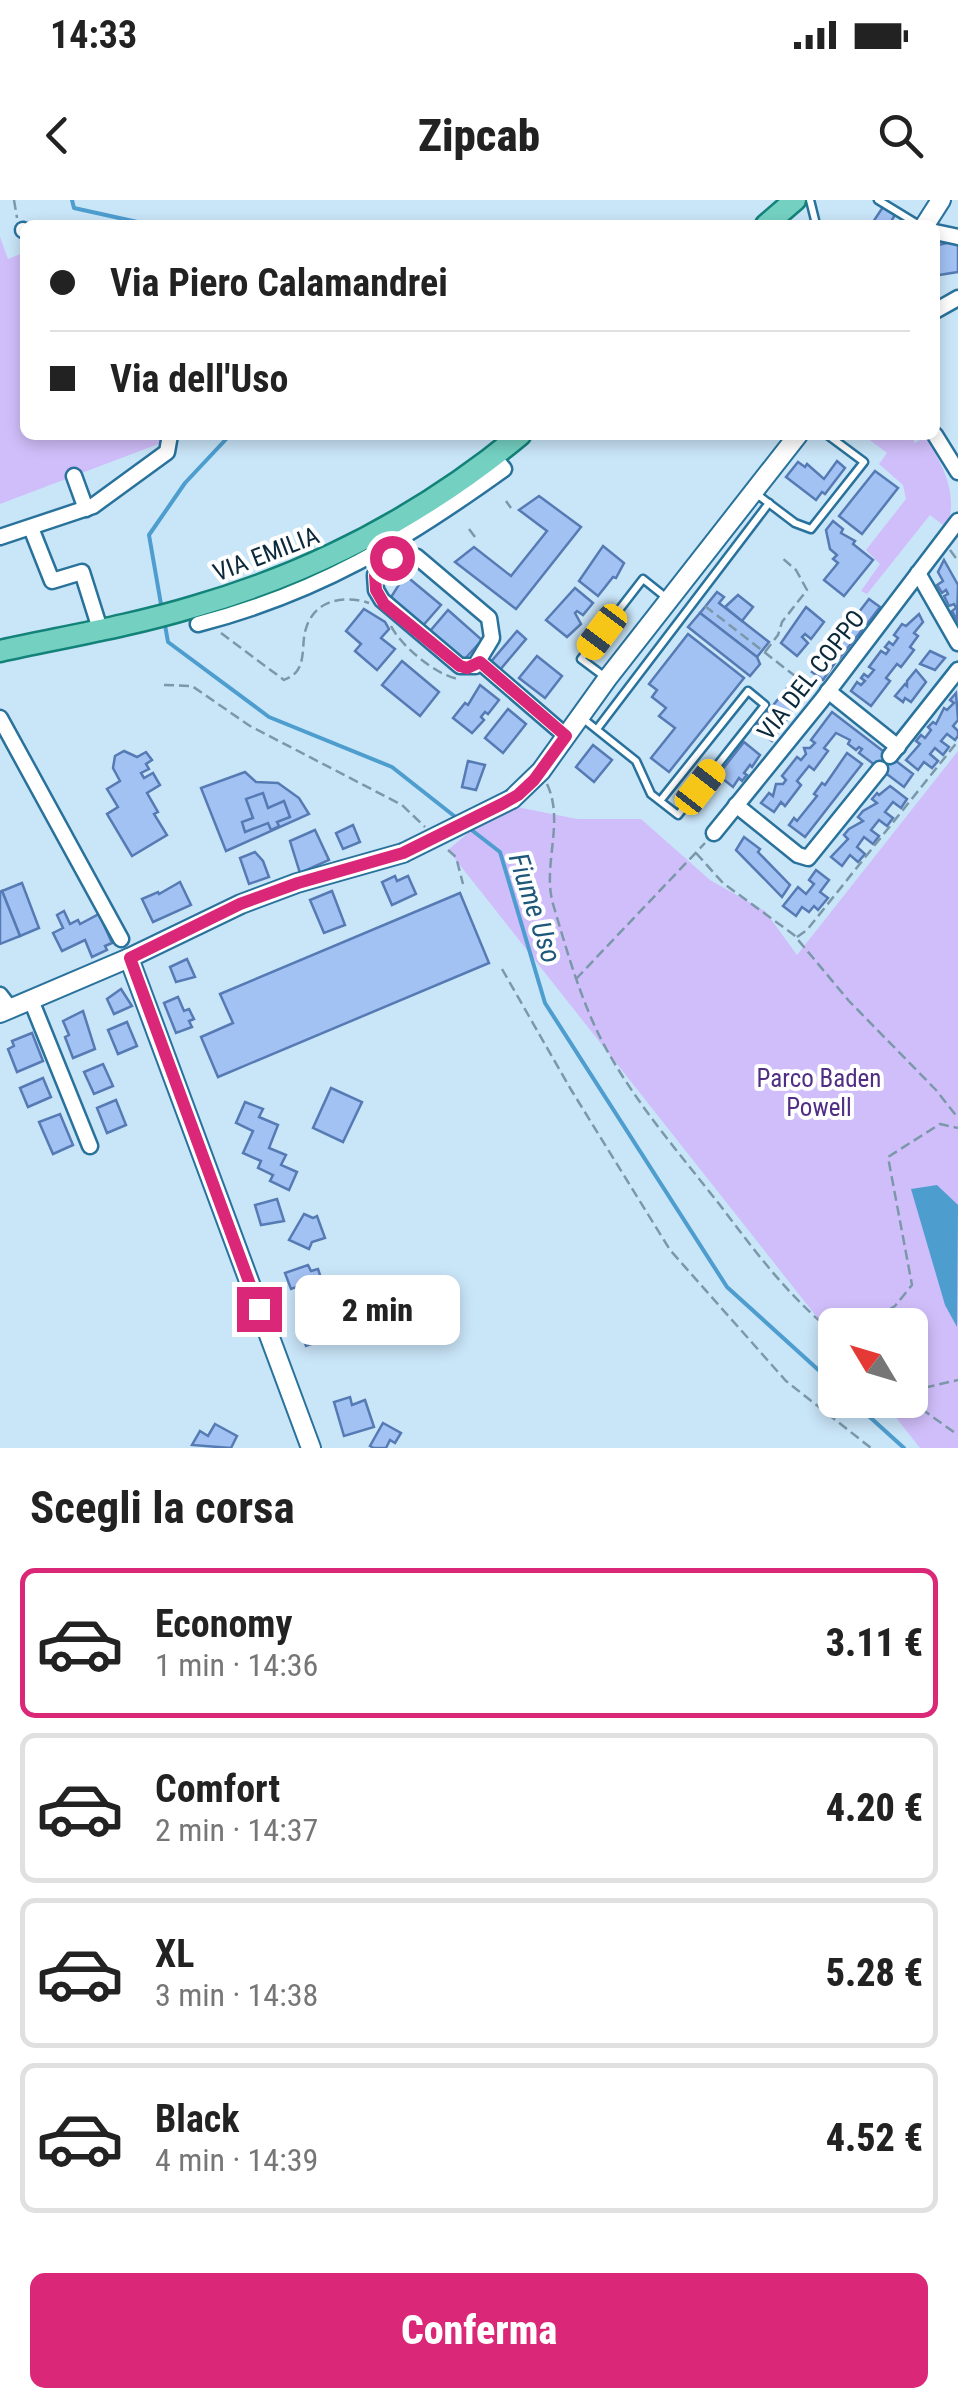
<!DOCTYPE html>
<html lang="it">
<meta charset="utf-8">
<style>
:root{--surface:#fff;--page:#f6f6f6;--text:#222;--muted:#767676;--line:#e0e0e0;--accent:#db2777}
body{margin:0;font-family:"Roboto Condensed",sans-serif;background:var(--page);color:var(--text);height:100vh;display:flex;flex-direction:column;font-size:38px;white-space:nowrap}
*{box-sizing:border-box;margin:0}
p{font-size:32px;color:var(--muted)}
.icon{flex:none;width:55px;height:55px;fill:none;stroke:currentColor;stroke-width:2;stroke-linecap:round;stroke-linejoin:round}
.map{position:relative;height:1248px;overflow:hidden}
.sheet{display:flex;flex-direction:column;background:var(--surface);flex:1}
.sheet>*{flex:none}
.banner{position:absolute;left:20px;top:20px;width:920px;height:220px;border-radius:15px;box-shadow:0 5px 15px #0003;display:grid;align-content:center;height:220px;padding:0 30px;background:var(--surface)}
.needle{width:65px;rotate:308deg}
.tools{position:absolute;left:818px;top:1108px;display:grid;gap:20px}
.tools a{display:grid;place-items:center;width:110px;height:110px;border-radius:15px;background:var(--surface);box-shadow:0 5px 15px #0003;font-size:50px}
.end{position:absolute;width:45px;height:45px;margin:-22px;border:12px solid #db2777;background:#fff;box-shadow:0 0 0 5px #fff}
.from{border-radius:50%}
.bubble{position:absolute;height:70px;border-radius:15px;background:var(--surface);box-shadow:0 5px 15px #0003;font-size:32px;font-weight:800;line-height:70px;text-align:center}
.car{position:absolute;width:30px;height:60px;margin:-30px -15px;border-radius:12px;box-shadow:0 0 8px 2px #0007;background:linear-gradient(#f5c518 24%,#345 0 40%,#f5c518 0 76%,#345 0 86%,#f5c518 0)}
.banner b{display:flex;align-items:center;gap:35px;height:95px;font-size:38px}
.banner b+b{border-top:2px solid var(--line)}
.banner i{width:25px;height:25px;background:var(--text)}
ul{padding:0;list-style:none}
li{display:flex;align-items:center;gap:30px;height:150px;margin:0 20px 15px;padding:0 10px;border:5px solid var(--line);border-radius:15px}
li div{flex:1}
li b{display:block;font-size:38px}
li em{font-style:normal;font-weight:800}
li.active{border-color:var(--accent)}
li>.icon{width:90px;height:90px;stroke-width:1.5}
h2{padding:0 30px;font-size:45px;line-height:120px}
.action{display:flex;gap:20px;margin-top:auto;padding:20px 30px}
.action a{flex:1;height:115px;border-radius:15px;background:var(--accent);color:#fff;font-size:40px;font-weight:800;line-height:115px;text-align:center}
.status{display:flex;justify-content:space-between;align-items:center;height:70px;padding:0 50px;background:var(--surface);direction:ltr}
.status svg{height:28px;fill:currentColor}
header{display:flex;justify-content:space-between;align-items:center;height:130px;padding:0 30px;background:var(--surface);font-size:45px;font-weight:800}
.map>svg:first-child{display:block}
.green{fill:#d0befa}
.water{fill:#4d9dcf}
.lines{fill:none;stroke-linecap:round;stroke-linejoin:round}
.stream{stroke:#4d9dcf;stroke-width:4}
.building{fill:#a2c2f3;stroke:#567bb4;stroke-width:2.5}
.lane-casing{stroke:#29729c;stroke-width:11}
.street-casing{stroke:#29729c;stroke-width:19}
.secondary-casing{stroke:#29729c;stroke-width:22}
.primary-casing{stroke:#138279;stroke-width:25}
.path{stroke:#7b98aa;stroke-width:2.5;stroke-dasharray:10 5;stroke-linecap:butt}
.lane{stroke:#fff;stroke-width:6}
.street{stroke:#fff;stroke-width:14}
.secondary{stroke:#fff;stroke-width:18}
.primary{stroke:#74d1c2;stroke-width:20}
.secondary-bridge-casing{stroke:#29729c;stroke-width:22;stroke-linecap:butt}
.secondary-bridge{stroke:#fff;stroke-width:18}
.route{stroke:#db2777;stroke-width:12}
.labels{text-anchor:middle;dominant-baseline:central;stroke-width:8;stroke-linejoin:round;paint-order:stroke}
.street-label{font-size:25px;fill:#0b293b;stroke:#fff}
.park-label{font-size:25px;fill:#502e83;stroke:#fff}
.water-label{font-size:28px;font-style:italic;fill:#1d587b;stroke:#fff}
</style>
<div class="status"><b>14:33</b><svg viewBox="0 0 49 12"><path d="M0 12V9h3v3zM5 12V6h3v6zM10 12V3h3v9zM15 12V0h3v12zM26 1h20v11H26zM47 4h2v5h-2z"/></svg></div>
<header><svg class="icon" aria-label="back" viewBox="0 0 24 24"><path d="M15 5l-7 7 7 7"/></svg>Zipcab<svg class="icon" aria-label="search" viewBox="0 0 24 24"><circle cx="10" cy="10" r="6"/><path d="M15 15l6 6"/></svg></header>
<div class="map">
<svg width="958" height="1248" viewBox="0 0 958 1248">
<rect width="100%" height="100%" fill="#c9e5f8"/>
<g class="green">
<polygon points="0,37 8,59 25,52 25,235 158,235 161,243 0,304"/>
<path d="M 863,235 L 910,235 L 915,243 L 925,237 C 945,268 958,294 947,328 L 930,315 L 867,394 L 861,391 L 880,364 L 866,350 L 906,299 L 903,285 L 879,264 L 887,253 Z"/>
<polygon points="958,551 958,1248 920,1248 882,1200 910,1200 910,1125 835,1125 835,1140 448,650 502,604 577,619 641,619 710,680 765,711 797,755"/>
</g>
<polygon class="water" points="937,985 958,1005 957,1127 945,1105 911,989"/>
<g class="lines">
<g class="stream">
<polyline points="72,0 74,8 151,25"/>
<polyline points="162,410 149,335 185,283 230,235"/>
<polyline points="165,425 168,442 269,517 392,567 458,619"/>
<polyline points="469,628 500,652 545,803 727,1087 835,1185"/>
<polyline points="851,1200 904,1248"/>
</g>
</g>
<g class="building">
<polygon points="883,7 895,15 889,25 871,25"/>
<polygon points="958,40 958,72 939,75 935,46"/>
<polygon points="837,261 845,268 825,294 822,292 816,300 786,277 798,262 805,267 807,264 824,279"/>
<polygon points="875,271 898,288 862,334 839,316"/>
<polygon points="539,296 581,327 516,409 455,362 474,347 511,376 547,331 519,310"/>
<polygon points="833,321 843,329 841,333 855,341 853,344 873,360 844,396 824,380 838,363 833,359 837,355 830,349 826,330"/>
<polygon points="603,346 624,363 616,378 613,377 598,396 579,381"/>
<polygon points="944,360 958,385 957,420 952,411 956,408 954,404 949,406 944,396 948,394 946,390 942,393 937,385 943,381 938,372"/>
<polygon points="405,375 441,405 420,429 388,402"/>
<polygon points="575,388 593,403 583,415 577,411 575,413 581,424 567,437 546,420"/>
<polygon points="717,392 724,397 719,403 769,442 757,457 700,413"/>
<polygon points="738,395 753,407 742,421 725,407"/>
<polygon points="869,399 880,407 867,424 856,416"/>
<polygon points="806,407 824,422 811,439 805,434 802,437 808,443 797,456 781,443"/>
<polygon points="364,409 385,422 389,429 381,438 395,449 377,470 355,451 361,444 346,431"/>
<polygon points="448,410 482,440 462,462 431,435 431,430"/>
<polygon points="700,413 757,457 760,464 750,476 688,427"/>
<polygon points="919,414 923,422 914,433 918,436 910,447 914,450 901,467 897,464 886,478 890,481 871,506 851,491 857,482 861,485 865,481 861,478 864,474 868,477 874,470 869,467 881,451 886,454 889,450 885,447 889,442 893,445 898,438 894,435 902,424 906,426"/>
<polygon points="851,422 862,430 839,459 829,450"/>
<polygon points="517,431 526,439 499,471 490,463"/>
<polygon points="688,434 744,478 669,572 651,558 675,528 659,516 666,508 652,497 657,490 649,484"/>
<polygon points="930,451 945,458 935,470 920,464"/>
<polygon points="825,455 835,463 823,480 812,472"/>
<polygon points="537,456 562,476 545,498 519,478"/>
<polygon points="402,461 439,492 420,516 382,485"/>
<polygon points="916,470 926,482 911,502 905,498 903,502 895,496 905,484 907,486 907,481"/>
<polygon points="791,483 805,494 772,541 755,528"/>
<polygon points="480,485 499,500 488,514 485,512 481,517 484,520 472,533 453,518 465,503 468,505"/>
<polygon points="956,493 958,520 953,526 958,531 958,536 955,540 947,534 941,541 949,547 943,555 935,548 930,554 938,561 932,568 924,562 918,570 906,560 920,544 916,541 921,535 925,538 931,530 928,527 933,522 936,524 944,508 947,510 954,503 950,500"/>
<polygon points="508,509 526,524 503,553 485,538"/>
<polygon points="832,512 913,574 904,587 859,553 862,549 859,547 856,550 848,544 850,540 836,533 824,548 828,551 814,570 809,566 797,581 801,585 785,606 781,602 774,612 761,603 769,593 773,596 776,584 783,584 786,580 782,576 797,557 801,560 806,554 804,548 810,548 815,543 811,540"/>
<polygon points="744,542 760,555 752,567 750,565 744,573 747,575 742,581 739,578 733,587 718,575"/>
<polygon points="593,545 612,560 594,582 576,567"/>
<polygon points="124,551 137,557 146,552 152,560 146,564 149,569 141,573 144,578 153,573 160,585 147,593 158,612 154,614 167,635 132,656 107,614 118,607 107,589 120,581 113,568 115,556"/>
<polygon points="847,553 862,564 805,637 789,625 794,618 797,621 817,596 814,594 822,583 825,585"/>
<polygon points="468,561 485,565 476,590 462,587"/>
<polygon points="245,572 256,582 278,583 299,598 309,614 226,651 201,588"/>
<polygon points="890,586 907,599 901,608 893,602 885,612 893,618 887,626 879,620 871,630 879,636 873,644 864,637 857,647 865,654 858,662 850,655 842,666 831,657 848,639 844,635 849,629 863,621 858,617 863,611 877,603 872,599 877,593 879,595"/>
<polygon points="263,593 268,608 284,601 290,617 277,622 279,626 271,630 268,623 245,632 242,622 253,618 246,599"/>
<polygon points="353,625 360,642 343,649 336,633"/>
<polygon points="315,630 329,660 300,673 290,641"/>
<polygon points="744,637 760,649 758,652 790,685 782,697 736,650"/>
<polygon points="255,652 263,661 269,677 249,684 240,658"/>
<polygon points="816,670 829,680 820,692 828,698 818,710 814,706 809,712 802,707 796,716 783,706 798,687 806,694 814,684 809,680"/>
<polygon points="395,676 397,681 408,676 416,694 392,705 382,682"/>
<polygon points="180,682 191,705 153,722 142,699 158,692 159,694"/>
<polygon points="22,683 39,728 20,736 2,691"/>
<polygon points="2,691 20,736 0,744 0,692"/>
<polygon points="332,691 345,725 324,733 310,700"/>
<polygon points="460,693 489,763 218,877 201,837 233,823 220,794"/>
<polygon points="64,711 70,724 78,720 80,724 99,714 112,743 105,746 107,750 92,757 85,740 62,751 53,733 63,728 57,715"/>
<polygon points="187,759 195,777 176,782 170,767"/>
<polygon points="121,789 132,806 114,814 107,799"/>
<polygon points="178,797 184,811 189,809 194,819 189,821 192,827 176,833 164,803"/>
<polygon points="83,811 95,849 73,858 65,837 69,835 63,821"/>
<polygon points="127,822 137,846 118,854 108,830"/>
<polygon points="32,833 43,861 17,872 8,849 14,846 12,841"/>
<polygon points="103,864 113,886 94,894 84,872"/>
<polygon points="43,878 51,897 28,907 20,888"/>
<polygon points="331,888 362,902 343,942 313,928"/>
<polygon points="116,900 126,925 107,933 97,908"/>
<polygon points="245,902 263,909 259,917 278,925 269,948 286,955 281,965 297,972 289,990 270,981 273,975 258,968 261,961 243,953 253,931 236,923"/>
<polygon points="60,914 73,945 53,954 39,922"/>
<polygon points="277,999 284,1021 261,1025 255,1005"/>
<polygon points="304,1014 313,1018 317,1016 325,1038 312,1042 309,1049 289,1040"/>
<polygon points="308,1065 311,1071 318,1069 326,1093 312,1098 310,1093 305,1094 302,1085 291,1089 285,1073"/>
<polygon points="322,1119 328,1138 306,1146 299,1126"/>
<polygon points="350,1197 352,1205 365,1200 374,1227 344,1236 334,1202"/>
<polygon points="383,1223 401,1233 395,1243 390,1240 386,1248 374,1248 370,1246"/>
<polygon points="215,1224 237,1236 231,1248 192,1245 200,1231 208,1236"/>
</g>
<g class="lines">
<defs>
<g id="lane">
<polyline points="810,0 815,20 813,25"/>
<polyline points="878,0 919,25"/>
<polyline points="754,292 795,323 811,329 864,262 829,236"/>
<polyline points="605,477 581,459 643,379 668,399"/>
<polyline points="581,517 636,561 651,594 678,615 765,505 748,491 660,601"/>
<polyline points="597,529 769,303"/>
</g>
<g id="street">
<polyline points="23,30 25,31"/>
<polyline points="935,32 958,37"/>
<polyline points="935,111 958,98"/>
<polyline points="935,235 958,272"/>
<polyline points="74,276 86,309"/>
<polyline points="31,328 52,381 82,372 100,429"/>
<polyline points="0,337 93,306 167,252 170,235"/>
<polygon points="404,355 417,357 489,418 492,438 475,466 460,466 382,400 376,390 375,375 386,362"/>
<polyline points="918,373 958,443"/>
<path d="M 198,424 C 318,393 404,341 504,269 L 493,256"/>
<polyline points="480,462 566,536"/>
<polyline points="828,491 898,547"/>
<polyline points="0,518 121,739"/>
<polyline points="890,556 958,470"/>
<polyline points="736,605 798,655 808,658 880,569"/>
<polyline points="714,633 821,501 958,321"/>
<polyline points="0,795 10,808"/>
<polyline points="31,800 90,946"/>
</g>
<g id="secondary">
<polyline points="925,25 941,0"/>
<polyline points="512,599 541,571 607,479 798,235"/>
<polyline points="129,758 311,1248"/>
<polyline points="0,813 129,758 241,704 297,683 403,653"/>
</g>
<g id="primary">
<polyline points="766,25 795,0"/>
<path d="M 0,451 C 64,437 130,426 193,407 C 315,372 422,316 520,235"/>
</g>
</defs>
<use href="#lane" class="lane-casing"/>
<use href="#street" class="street-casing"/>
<use href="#secondary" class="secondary-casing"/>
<use href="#primary" class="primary-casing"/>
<g class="path">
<polyline points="14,0 17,18"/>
<polyline points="506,301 511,308"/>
<polyline points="469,329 475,337"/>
<polyline points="950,350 958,361"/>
<polyline points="705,406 813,490"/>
<path d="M 391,426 C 401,446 436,475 458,479"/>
<path d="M 221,433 L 284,480 C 290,477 293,476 297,471 C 305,460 302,444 305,432 C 312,401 342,394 369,403"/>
<polyline points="765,452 778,435 782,422 807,390 796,370 781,357"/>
<polyline points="164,485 192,486 250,526 402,605 425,627"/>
<path d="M 547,584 C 565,622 542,665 553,704 C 567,751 580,798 602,841 C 634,902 681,955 723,1009 C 757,1054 790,1098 835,1134"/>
<polyline points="448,650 456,657 463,684"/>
<polyline points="696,653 723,683 794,735 849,801 936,890 958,918"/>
<polyline points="797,737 807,730 958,541"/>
<polyline points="502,769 570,888 670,1050 786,1181 871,1248"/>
<polyline points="576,779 705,643"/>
<polyline points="863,1125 895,1106 912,1085 888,957 940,924 958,928"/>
<polyline points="910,1191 958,1180"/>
<polyline points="909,1200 958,1235"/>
</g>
<use href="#lane" class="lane"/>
<use href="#street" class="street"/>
<use href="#secondary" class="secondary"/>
<use href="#primary" class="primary"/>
<defs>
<polyline id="secondary-bridge" points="403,653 512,599"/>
</defs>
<use href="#secondary-bridge" class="secondary-bridge-casing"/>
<use href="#secondary-bridge" class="secondary-bridge"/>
</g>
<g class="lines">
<polyline class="route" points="259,1109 130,758 240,704 298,683 403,653 502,604 518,595 534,580 566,536 480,462 467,468 460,466 384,404 376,390 375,375 392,358"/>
</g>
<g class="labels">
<g class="street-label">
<text transform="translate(266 354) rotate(-21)">VIA EMILIA</text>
<text transform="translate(811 475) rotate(-52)">VIA DEL COPPO</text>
</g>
<g class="park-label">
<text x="819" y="878">Parco Baden<tspan x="819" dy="29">Powell</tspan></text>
</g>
<g class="water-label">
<text transform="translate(535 708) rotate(72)">Fiume Uso</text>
</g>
</g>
</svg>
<div class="tools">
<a><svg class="needle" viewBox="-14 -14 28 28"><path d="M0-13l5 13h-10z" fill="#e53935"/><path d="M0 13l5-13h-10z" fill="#767676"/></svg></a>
</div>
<i class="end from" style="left:392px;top:358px"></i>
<i class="end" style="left:259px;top:1109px"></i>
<div class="bubble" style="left:295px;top:1075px;width:165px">2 min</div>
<i class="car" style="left:602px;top:432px;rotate:217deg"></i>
<i class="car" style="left:700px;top:587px;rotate:38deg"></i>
<div class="banner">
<b><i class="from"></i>Via Piero Calamandrei</b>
<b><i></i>Via dell'Uso</b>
</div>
</div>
<section class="sheet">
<h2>Scegli la corsa</h2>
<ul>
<li class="active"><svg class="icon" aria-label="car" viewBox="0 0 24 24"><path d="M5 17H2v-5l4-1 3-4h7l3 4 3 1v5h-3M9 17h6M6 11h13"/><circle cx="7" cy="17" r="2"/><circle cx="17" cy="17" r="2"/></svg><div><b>Economy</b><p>1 min · 14:36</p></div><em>3.11 €</em></li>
<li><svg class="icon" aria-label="car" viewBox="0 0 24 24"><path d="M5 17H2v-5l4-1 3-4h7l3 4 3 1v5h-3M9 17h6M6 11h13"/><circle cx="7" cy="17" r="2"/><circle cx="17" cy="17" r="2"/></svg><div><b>Comfort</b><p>2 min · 14:37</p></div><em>4.20 €</em></li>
<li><svg class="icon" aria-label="car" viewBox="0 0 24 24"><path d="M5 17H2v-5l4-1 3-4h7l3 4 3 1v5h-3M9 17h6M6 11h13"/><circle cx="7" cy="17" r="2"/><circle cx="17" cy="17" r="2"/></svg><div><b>XL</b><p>3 min · 14:38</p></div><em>5.28 €</em></li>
<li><svg class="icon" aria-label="car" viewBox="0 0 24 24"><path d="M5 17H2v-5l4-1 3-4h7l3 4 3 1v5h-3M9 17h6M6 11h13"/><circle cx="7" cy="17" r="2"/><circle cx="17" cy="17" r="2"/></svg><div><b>Black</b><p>4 min · 14:39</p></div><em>4.52 €</em></li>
</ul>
<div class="action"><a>Conferma</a></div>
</section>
